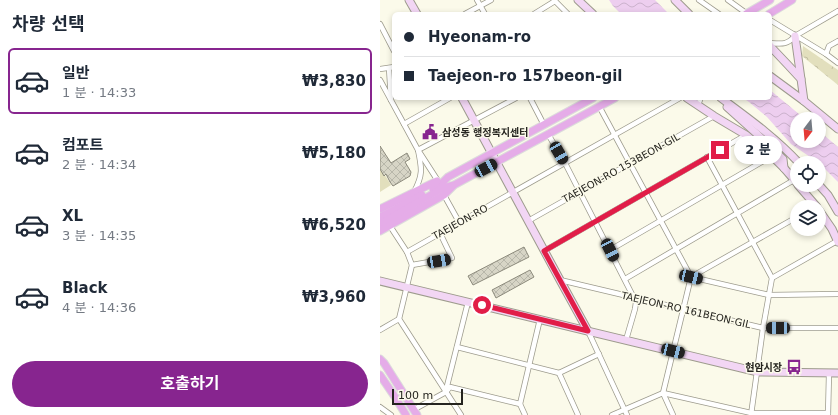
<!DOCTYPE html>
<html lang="ko">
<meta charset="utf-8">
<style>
:root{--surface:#fff;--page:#f2f2f3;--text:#1f2937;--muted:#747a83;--line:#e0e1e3;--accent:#87258f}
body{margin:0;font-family:"DejaVu Sans","Noto Sans KR",sans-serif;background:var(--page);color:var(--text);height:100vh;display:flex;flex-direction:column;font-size:15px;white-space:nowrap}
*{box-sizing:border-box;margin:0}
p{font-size:13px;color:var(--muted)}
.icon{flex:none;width:22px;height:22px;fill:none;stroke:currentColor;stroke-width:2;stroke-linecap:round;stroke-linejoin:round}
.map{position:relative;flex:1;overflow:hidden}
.drawer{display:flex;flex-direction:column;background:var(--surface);width:380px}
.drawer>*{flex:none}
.hud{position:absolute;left:12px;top:12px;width:380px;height:88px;border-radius:6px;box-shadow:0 2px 6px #0003;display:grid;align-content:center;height:88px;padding:0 12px;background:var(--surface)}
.needle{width:26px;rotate:196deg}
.fabs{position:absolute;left:410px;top:112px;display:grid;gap:8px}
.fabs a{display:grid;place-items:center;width:36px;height:36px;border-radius:50%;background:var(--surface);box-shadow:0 2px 6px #0003;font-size:20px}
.scale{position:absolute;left:12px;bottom:10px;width:71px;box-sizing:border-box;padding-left:4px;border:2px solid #25241f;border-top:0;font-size:11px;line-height:14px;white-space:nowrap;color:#25241f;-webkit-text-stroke:3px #fbfaea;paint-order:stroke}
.end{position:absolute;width:18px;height:18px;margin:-9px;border:5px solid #e11d48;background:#fff;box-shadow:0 0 0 2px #fff}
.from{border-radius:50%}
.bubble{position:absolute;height:28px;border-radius:14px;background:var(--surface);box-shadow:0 2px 6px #0003;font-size:13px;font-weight:700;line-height:28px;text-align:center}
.car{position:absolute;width:12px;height:24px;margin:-12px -6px;border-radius:5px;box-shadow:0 0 3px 1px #0007;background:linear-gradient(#222 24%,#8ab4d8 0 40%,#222 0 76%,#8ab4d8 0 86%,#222 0)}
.hud b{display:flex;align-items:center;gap:14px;height:38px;font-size:15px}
.hud b+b{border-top:1px solid var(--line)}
.hud i{width:10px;height:10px;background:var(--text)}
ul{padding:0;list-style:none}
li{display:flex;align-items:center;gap:12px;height:66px;margin:0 8px 6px;padding:0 4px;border:2px solid transparent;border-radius:6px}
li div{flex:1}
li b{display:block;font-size:15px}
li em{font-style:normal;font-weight:700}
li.selected{border-color:var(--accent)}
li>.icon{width:36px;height:36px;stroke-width:1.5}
h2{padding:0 12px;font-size:18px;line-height:48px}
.action{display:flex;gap:8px;margin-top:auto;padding:8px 12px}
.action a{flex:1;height:46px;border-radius:24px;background:var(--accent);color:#fff;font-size:16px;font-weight:700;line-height:46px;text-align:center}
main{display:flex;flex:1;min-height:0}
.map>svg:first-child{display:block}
.forest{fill:url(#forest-crowns)}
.garden{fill:#e2dfbd}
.water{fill:url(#water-waves)}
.building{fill:url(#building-cross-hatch);stroke:#8b897b}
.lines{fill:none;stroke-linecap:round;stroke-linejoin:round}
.street-casing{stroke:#9d9b8d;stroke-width:6}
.secondary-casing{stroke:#9d9b8d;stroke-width:9}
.primary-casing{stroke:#dcdcdb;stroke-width:9}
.street{stroke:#fff;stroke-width:4.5}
.secondary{stroke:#f2d6f4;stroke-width:7}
.primary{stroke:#e5ace8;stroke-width:7}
.route{stroke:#e11d48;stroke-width:5}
.labels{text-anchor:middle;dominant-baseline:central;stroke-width:3;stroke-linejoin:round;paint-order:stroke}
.poi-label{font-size:10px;font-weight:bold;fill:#25241f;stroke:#fbfaea;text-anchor:start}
.street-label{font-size:10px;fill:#25241f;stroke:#fbfaea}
</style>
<main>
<section class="drawer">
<h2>차량 선택</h2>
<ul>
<li class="selected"><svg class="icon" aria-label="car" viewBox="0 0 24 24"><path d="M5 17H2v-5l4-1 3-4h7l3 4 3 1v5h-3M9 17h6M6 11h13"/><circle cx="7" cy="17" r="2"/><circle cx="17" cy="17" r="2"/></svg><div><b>일반</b><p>1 분 · 14:33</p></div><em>₩3,830</em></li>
<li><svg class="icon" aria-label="car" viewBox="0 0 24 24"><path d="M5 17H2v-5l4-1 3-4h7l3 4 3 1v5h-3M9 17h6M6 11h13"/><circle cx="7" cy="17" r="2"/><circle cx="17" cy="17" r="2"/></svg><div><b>컴포트</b><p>2 분 · 14:34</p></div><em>₩5,180</em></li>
<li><svg class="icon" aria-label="car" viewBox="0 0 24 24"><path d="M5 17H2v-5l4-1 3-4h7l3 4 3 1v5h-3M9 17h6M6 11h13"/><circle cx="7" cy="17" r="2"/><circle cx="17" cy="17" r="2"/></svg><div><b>XL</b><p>3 분 · 14:35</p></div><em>₩6,520</em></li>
<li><svg class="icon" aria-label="car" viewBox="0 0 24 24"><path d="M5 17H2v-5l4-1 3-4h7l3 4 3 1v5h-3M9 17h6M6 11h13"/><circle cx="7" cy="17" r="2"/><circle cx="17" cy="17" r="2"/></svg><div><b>Black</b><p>4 분 · 14:36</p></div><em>₩3,960</em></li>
</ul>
<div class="action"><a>호출하기</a></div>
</section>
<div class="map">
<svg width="458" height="415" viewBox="0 0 458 415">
<defs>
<pattern id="forest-crowns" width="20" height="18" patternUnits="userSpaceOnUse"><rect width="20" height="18" fill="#e2dfbd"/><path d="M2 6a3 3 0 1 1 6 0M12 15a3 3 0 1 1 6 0" fill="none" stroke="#c2bfa2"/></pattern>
<pattern id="water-waves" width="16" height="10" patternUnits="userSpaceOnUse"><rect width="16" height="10" fill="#edceef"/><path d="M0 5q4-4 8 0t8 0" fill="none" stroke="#cbb1cc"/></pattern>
<pattern id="building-cross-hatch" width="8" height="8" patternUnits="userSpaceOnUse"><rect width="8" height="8" fill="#d7d5c6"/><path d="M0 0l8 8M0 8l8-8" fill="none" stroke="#b8b7aa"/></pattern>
</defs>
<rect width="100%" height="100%" fill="#fbfaea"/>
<polygon class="forest" points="423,46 458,70 458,85 422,56"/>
<polygon class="garden" points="0,167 11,185 0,192"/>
<g class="water">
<polygon points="229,0 275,0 289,14 241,14 233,6"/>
<polygon points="390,90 425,119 417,119 417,141 439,141 439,131 458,147 458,182 439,163 411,144 387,117 369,102 363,98 390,98"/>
</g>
<g class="building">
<polygon points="0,146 11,163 27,153 30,159 25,162 31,172 30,176 13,186 10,182 6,174 4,176 0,169"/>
<polygon points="144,247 149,257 93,285 88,276"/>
<polygon points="150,270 154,277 116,298 112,290"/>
</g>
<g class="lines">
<defs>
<g id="street">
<polyline points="97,0 105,14"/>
<polyline points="174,0 188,14"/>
<polyline points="319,0 339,14"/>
<polyline points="348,0 366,13"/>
<polyline points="85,14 111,0"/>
<polyline points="154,14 175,1"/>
<polyline points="390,20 446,54 458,63"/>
<polyline points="0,24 14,51"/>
<path d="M 390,43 C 402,44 407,45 415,36 L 458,11"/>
<polyline points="446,54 449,46 458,41"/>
<polyline points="9,68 11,100"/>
<polyline points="0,69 14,67"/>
<polyline points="0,80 38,150 58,181"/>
<polyline points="150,98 164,125"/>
<polyline points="318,98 320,100 318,105"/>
<polyline points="219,106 311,277 283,393 293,415"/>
<polyline points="24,124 70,98"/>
<polyline points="168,134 185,163 256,302 255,309 246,340"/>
<polyline points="327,157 392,278 383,328 371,415"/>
<path d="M 34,192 C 43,175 42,169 38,150 L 136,98"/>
<polyline points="64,195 79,222"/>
<polyline points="148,221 334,116"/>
<polyline points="10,226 27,252 32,265 19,319 81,415"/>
<polyline points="230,250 392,156"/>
<polyline points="164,251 366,135"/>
<polyline points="27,252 300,98"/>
<polyline points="32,265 72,258 60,233"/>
<polyline points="311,277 389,295 458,294"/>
<polyline points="311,277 417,217"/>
<polyline points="392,278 457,241"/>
<polyline points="245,279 414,180"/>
<polyline points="180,280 383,328 458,328"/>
<polyline points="0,330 19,319"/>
<polyline points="208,331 247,415"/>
<polyline points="77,347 179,373 219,354"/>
<polyline points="179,373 198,415"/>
<polyline points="66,390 88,302"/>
<polyline points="0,407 11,415"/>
<polyline points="33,410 66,392 70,387 140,404"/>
<polyline points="145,415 140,404 160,319"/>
<polyline points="232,415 283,393 371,413 448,413"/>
<polyline points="448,415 449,373"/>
</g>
<g id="secondary">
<polyline points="29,0 37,14"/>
<polyline points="198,0 213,14"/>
<polyline points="295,0 309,14"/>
<polyline points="415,36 421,79"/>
<polyline points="390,46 408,65 421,79 424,101"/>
<polyline points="390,76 424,101 458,129"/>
<polyline points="82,98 180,280 208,331"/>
<polyline points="307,98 334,116 366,135 392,156 404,168 417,183"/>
<path d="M 341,98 C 368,118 396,138 419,163"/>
<polyline points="347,107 377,134 403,159 404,168"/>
<polyline points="418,185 437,207"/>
<polyline points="439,185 448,195 458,212"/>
<polyline points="439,210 452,229 458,242"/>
<polyline points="0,281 378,372 458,373"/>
</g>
<g id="primary">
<polyline points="366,14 390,0"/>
<polyline points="389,14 412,0"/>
<polyline points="53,189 60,185 68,177 213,98"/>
<polyline points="0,209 57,181"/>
<polyline points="0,217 42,195"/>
<polyline points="0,224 63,188 74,185 235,98"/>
<polyline points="0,231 64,195 73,186"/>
<polyline points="0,359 4,363 37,415"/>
<polyline points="0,375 15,397 26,415"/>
</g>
</defs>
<use href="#street" class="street-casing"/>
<use href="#secondary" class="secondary-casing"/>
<use href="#primary" class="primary-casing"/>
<use href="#street" class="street"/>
<use href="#secondary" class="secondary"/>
<use href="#primary" class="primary"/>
</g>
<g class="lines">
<polyline class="route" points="102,305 208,331 164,251 340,150"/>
</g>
<defs>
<symbol id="civic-bare" viewBox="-9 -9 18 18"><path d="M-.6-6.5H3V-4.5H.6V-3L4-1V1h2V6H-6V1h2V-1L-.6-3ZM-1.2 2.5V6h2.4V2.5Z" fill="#87258f" stroke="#fbfaea" stroke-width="2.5" paint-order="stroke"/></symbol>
<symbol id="bus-bare" viewBox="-9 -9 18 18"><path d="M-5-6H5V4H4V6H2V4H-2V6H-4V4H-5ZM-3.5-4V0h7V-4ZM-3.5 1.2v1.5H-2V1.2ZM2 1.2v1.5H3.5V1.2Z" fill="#87258f" stroke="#fbfaea" stroke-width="2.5" paint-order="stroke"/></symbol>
</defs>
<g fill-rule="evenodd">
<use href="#civic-bare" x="39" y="121" width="22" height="22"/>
<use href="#bus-bare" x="403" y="356" width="22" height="22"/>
</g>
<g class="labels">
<g class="poi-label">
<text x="62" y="132">삼성동 행정복지센터</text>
<text x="402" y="367" text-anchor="end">현암시장</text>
</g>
<g class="street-label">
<text transform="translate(241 168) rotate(-29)">TAEJEON-RO 153BEON-GIL</text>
<text transform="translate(80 222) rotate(-29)">TAEJEON-RO</text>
<text transform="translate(306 310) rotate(13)">TAEJEON-RO 161BEON-GIL</text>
</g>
</g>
</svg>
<div class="fabs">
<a><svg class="needle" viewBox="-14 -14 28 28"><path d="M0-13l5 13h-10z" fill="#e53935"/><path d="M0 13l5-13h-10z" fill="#747a83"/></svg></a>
<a><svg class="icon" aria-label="locate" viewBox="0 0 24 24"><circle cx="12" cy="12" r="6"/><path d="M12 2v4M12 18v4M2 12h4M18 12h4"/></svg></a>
<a><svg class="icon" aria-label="layers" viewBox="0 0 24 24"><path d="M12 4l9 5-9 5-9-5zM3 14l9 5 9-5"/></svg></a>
</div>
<div class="scale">100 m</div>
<i class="end from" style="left:102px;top:305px"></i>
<i class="end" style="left:340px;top:150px"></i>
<div class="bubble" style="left:354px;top:136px;width:48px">2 분</div>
<i class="car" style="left:179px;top:153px;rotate:150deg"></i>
<i class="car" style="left:106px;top:168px;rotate:62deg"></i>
<i class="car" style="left:230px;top:250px;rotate:153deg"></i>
<i class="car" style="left:59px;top:261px;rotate:80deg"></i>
<i class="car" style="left:311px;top:277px;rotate:103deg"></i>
<i class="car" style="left:398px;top:328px;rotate:270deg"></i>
<i class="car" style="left:293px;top:351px;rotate:104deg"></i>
<div class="hud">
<b><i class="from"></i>Hyeonam-ro</b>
<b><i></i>Taejeon-ro 157beon-gil</b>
</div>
</div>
</main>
